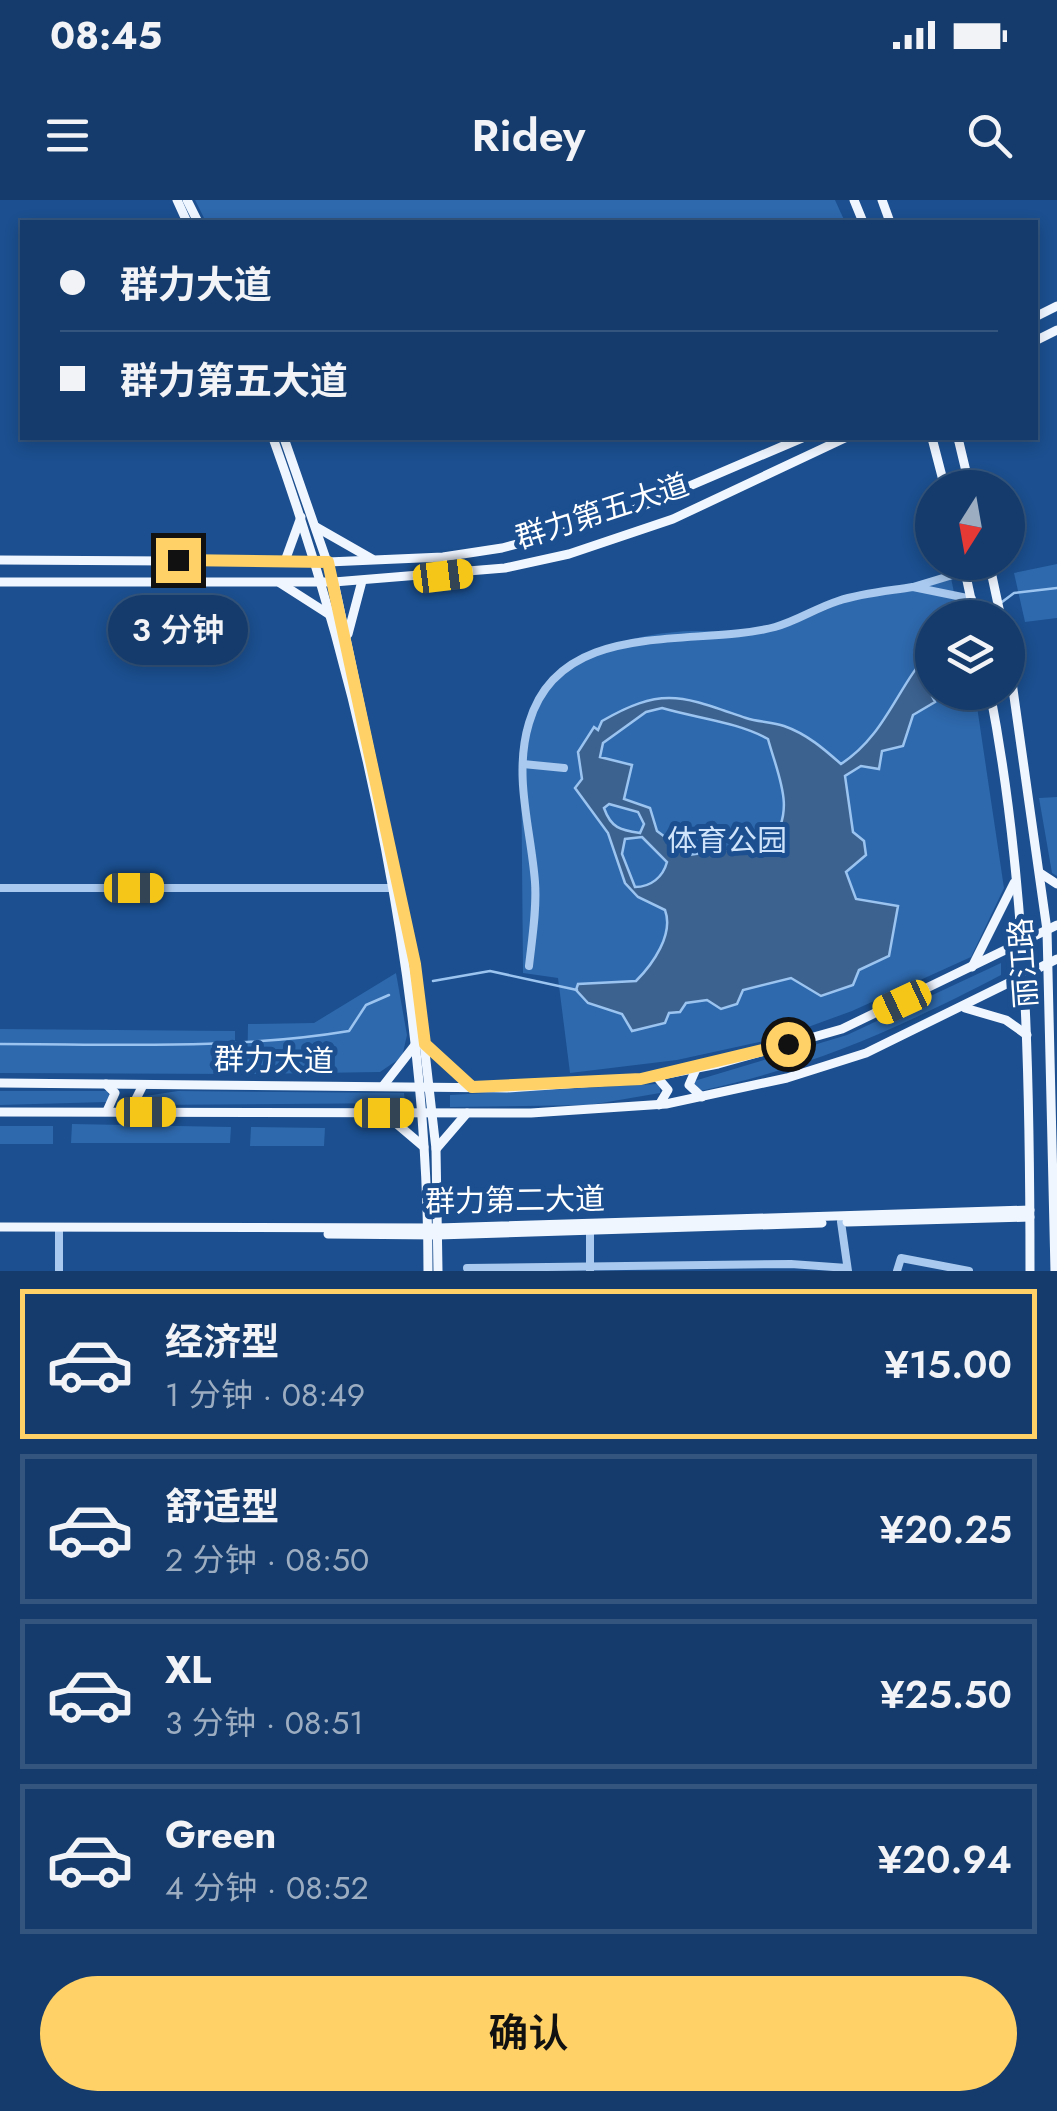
<!DOCTYPE html>
<html lang="zh">
<meta charset="utf-8">
<style>
:root{--surface:#143b6b;--page:#214673;--text:#f1f3f6;--muted:#9dadc1;--line:#33557e;--accent:#ffd166}
body{margin:0;font-family:Jost,"Noto Sans SC",sans-serif;background:var(--page);color:var(--text);height:100vh;display:flex;flex-direction:column;font-size:38px;white-space:nowrap}
*{box-sizing:border-box;margin:0}
p{font-size:32px;color:var(--muted)}
.icon{flex:none;width:55px;height:55px;fill:none;stroke:currentColor;stroke-width:2;stroke-linecap:round;stroke-linejoin:round}
.map{position:relative;height:1071px;overflow:hidden}
.sheet{display:flex;flex-direction:column;background:var(--surface);flex:1}
.sheet>*{flex:none}
.hud{position:absolute;left:20px;top:20px;width:1018px;height:220px;border-radius:0px;box-shadow:0 5px 15px #0003,0 0 0 2px var(--line);display:grid;align-content:center;height:220px;padding:0 40px;background:var(--surface)}
.needle{width:65px;rotate:191deg}
.fabs{position:absolute;left:915px;top:270px;display:grid;gap:20px}
.fabs a{display:grid;place-items:center;width:110px;height:110px;border-radius:50%;background:var(--surface);box-shadow:0 5px 15px #0003,0 0 0 2px var(--line);font-size:50px}
.end{position:absolute;width:45px;height:45px;margin:-22px;border:12px solid #ffd166;background:#111;box-shadow:0 0 0 5px #111}
.from{border-radius:50%}
.bubble{position:absolute;height:70px;border-radius:35px;background:var(--surface);box-shadow:0 5px 15px #0003,0 0 0 2px var(--line);font-size:32px;font-weight:600;line-height:70px;text-align:center}
.car{position:absolute;width:30px;height:60px;margin:-30px -15px;border-radius:12px;box-shadow:0 0 8px 2px #0007;background:linear-gradient(#f5c518 24%,#345 0 40%,#f5c518 0 76%,#345 0 86%,#f5c518 0)}
.hud b{display:flex;align-items:center;gap:35px;height:95px;font-size:38px}
.hud b+b{border-top:2px solid var(--line)}
.hud i{width:25px;height:25px;background:var(--text)}
ul{padding:18px 0 0;list-style:none}
li{display:flex;align-items:center;gap:30px;height:150px;margin:0 20px 15px;padding:0 20px;border:5px solid var(--line);border-radius:0px}
li div{flex:1}
li b{display:block;font-size:38px}
li em{font-style:normal;font-weight:600}
li.on{border-color:var(--accent)}
li>.icon{width:90px;height:90px;stroke-width:1.5}
.primary-button{display:flex;gap:20px;margin-top:auto;padding:20px 40px}
.primary-button a{flex:1;height:115px;border-radius:60px;background:var(--accent);color:#111;font-size:40px;font-weight:600;line-height:115px;text-align:center}
.status{display:flex;justify-content:space-between;align-items:center;height:70px;padding:0 50px;background:var(--surface);direction:ltr}
.status svg{height:28px;fill:currentColor}
header{display:flex;justify-content:space-between;align-items:center;height:130px;padding:0 40px;background:var(--surface);font-size:45px;font-weight:600}
.map>svg:first-child{display:block}
.green{fill:#2e69ad}
.water{fill:#3c6290;stroke:#9cc4f0;stroke-width:2.5;fill-rule:evenodd}
.lines{fill:none;stroke-linecap:round;stroke-linejoin:round}
.stream{stroke:#9cc4f0;stroke-width:2.5}
.minor{stroke:#a9c9ee;stroke-width:8}
.major{stroke:#f0f6ff;stroke-width:9}
.route{stroke:#ffd166;stroke-width:12}
.labels{text-anchor:middle;dominant-baseline:central;stroke-width:10;stroke-linejoin:round;paint-order:stroke}
.street-label{font-size:30px;fill:#fff;stroke:#1b4f8f}
.park-label{font-size:30px;fill:#cfe3fa;stroke:#1b4f8f}
</style>
<div class="status"><b>08:45</b><svg viewBox="0 0 49 12"><path d="M0 12V9h3v3zM5 12V6h3v6zM10 12V3h3v9zM15 12V0h3v12zM26 1h20v11H26zM47 4h2v5h-2z"/></svg></div>
<header><svg class="icon" aria-label="menu" viewBox="0 0 24 24"><path d="M4 6h16M4 12h16M4 18h16"/></svg>Ridey<svg class="icon" aria-label="search" viewBox="0 0 24 24"><circle cx="10" cy="10" r="6"/><path d="M15 15l6 6"/></svg></header>
<div class="map">
<svg width="1057" height="1071" viewBox="0 0 1057 1071">
<rect width="100%" height="100%" fill="#1b4f8f"/>
<g class="green">
<polygon points="195,0 835,0 845,22 206,22"/>
<polygon points="1057,364 1057,418 1025,422 1014,373"/>
<path d="M 950,373 L 959,417 L 932,418 L 932,492 L 975,493 L 1004,688 L 971,757 L 852,811 L 778,838 L 677,860 L 570,873 L 558,778 L 523,773 L 521,552 C 532,466 610,434 691,431 C 720,430 745,436 774,430 C 799,424 822,410 846,402 C 880,391 915,383 950,373 Z"/>
<polygon points="1057,597 1057,676 1052,673 1039,598"/>
<path d="M 1001,763 L 1001,775 C 895,830 818,865 700,891 L 694,887 L 694,881 L 847,835 Z"/>
<polygon points="396,773 407,835 402,857 380,872 247,874 248,824 314,823"/>
<polygon points="0,829 235,831 235,874 0,873"/>
<polygon points="656,884 660,885 660,893 590,905 450,907 450,895"/>
<polygon points="0,891 107,891 110,897 107,902 0,905"/>
<polygon points="178,891 404,893 405,903 142,905 139,897"/>
<polygon points="72,924 231,927 230,943 71,943"/>
<rect x="0" y="926" width="53" height="18"/>
<polygon points="251,927 325,928 324,946 250,946"/>
</g>
<path class="water" d="M 932,449 L 928,488 L 935,502 L 913,515 L 903,546 L 882,551 L 879,569 L 861,566 L 845,576 L 853,632 L 864,641 L 866,655 L 846,672 L 856,699 L 898,706 L 889,756 L 859,770 L 853,785 L 821,796 L 791,778 L 743,790 L 737,804 L 721,809 L 707,800 L 686,803 L 680,812 L 669,813 L 665,823 L 632,831 L 622,814 L 588,803 L 576,790 L 578,784 L 636,781 C 653,764 674,734 665,710 L 638,697 L 625,683 L 608,633 L 575,588 L 582,579 L 578,552 L 594,527 L 598,530 L 602,521 C 664,485 684,497 746,518 C 758,522 772,522 784,526 C 807,534 824,549 841,564 C 886,535 897,486 932,449 ZM 662,508 C 696,518 738,522 768,539 C 778,576 797,611 770,643 L 689,655 L 657,631 L 650,608 L 624,599 L 632,565 L 600,557 L 603,543 L 646,512 ZM 609,604 L 638,612 L 644,624 L 640,633 C 620,630 611,628 604,608 ZM 642,637 L 667,662 C 663,677 651,687 635,687 L 622,654 L 625,639 Z"/>
<g class="lines">
<g class="stream">
<polyline points="1002,402 1014,393 1057,388"/>
<polyline points="981,418 996,406"/>
<polyline points="433,781 490,771 577,790"/>
<path d="M 0,844 C 115,844 235,850 349,831 L 366,805 L 389,795"/>
</g>
<g class="minor">
<polyline points="966,371 913,387 972,399"/>
<polyline points="523,564 564,568"/>
<polyline points="0,688 395,688"/>
<path d="M 529,766 C 532,739 537,709 535,682 C 531,629 513,576 529,523 C 560,416 695,448 775,427 C 797,421 816,408 838,401 C 862,393 888,391 913,387"/>
<polyline points="841,1022 848,1071"/>
<polyline points="59,1030 59,1071"/>
<polyline points="590,1030 590,1071"/>
<polyline points="467,1068 791,1064 847,1068"/>
<polyline points="897,1071 901,1058 969,1071"/>
</g>
<g class="major">
<polyline points="177,0 187,22"/>
<polyline points="187,0 198,22"/>
<polyline points="854,0 863,22"/>
<polyline points="882,0 890,22"/>
<polyline points="1035,117 1057,106"/>
<polyline points="1035,141 1057,130"/>
<path d="M 273,238 C 366,497 428,795 428,1071"/>
<polyline points="284,238 334,382 415,764 436,949 438,1071"/>
<polyline points="932,238 945,288"/>
<polyline points="958,238 970,288"/>
<polyline points="316,327 372,359"/>
<polyline points="0,360 328,362 443,357 502,348 610,320 802,238"/>
<polyline points="285,361 301,317"/>
<polyline points="963,362 975,418"/>
<polyline points="989,362 1001,418"/>
<polyline points="0,382 334,382 505,368 569,354 673,319 845,238"/>
<polyline points="280,383 330,415"/>
<polyline points="348,434 362,381"/>
<polyline points="1008,454 1047,730 1055,1071"/>
<path d="M 990,492 C 1027,683 1030,878 1030,1071"/>
<polyline points="1040,673 1057,684"/>
<polyline points="972,767 1014,683"/>
<polyline points="965,808 1006,820 1027,835"/>
<polyline points="426,845 472,887"/>
<polyline points="696,869 689,885 702,897"/>
<polyline points="657,877 668,890 659,905"/>
<polyline points="0,883 507,888 641,879 718,864 842,829 1057,725"/>
<polyline points="106,884 115,893 107,911"/>
<polyline points="143,885 135,901 145,911"/>
<polyline points="383,886 415,845"/>
<polyline points="0,912 531,913 666,904 787,878 866,853 1057,759"/>
<polyline points="384,913 424,947"/>
<polyline points="436,949 467,913"/>
<polyline points="847,1022 1030,1017"/>
<polyline points="0,1027 438,1028 1030,1010"/>
<polyline points="328,1034 438,1035 822,1023"/>
</g>
</g>
<g class="lines">
<polyline class="route" points="178,360 328,362 415,764 425,844 472,887 641,879 788,844"/>
</g>
<g class="labels">
<g class="street-label">
<text transform="translate(602 311) rotate(-18)">群力第五大道</text>
<text transform="translate(1023 763) rotate(-94)">丽江路</text>
<text transform="translate(274 860) rotate(1)">群力大道</text>
<text transform="translate(515 1000) rotate(-1)">群力第二大道</text>
</g>
<g class="park-label">
<text x="727" y="640">体育公园</text>
</g>
</g>
</svg>
<div class="fabs">
<a><svg class="needle" viewBox="-14 -14 28 28"><path d="M0-13l5 13h-10z" fill="#e53935"/><path d="M0 13l5-13h-10z" fill="#9dadc1"/></svg></a>
<a><svg class="icon" aria-label="layers" viewBox="0 0 24 24"><path d="M12 4l9 5-9 5-9-5zM3 14l9 5 9-5"/></svg></a>
</div>
<i class="end from" style="left:788px;top:844px"></i>
<i class="end" style="left:178px;top:360px"></i>
<div class="bubble" style="left:108px;top:395px;width:140px">3 分钟</div>
<i class="car" style="left:443px;top:376px;rotate:83deg"></i>
<i class="car" style="left:134px;top:688px;rotate:90deg"></i>
<i class="car" style="left:902px;top:802px;rotate:245deg"></i>
<i class="car" style="left:146px;top:912px;rotate:90deg"></i>
<i class="car" style="left:384px;top:913px;rotate:90deg"></i>
<div class="hud">
<b><i class="from"></i>群力大道</b>
<b><i></i>群力第五大道</b>
</div>
</div>
<section class="sheet">
<ul>
<li class="on"><svg class="icon" aria-label="car" viewBox="0 0 24 24"><path d="M5 17H2v-5l4-1 3-4h7l3 4 3 1v5h-3M9 17h6M6 11h13"/><circle cx="7" cy="17" r="2"/><circle cx="17" cy="17" r="2"/></svg><div><b>经济型</b><p>1 分钟 · 08:49</p></div><em>¥15.00</em></li>
<li><svg class="icon" aria-label="car" viewBox="0 0 24 24"><path d="M5 17H2v-5l4-1 3-4h7l3 4 3 1v5h-3M9 17h6M6 11h13"/><circle cx="7" cy="17" r="2"/><circle cx="17" cy="17" r="2"/></svg><div><b>舒适型</b><p>2 分钟 · 08:50</p></div><em>¥20.25</em></li>
<li><svg class="icon" aria-label="car" viewBox="0 0 24 24"><path d="M5 17H2v-5l4-1 3-4h7l3 4 3 1v5h-3M9 17h6M6 11h13"/><circle cx="7" cy="17" r="2"/><circle cx="17" cy="17" r="2"/></svg><div><b>XL</b><p>3 分钟 · 08:51</p></div><em>¥25.50</em></li>
<li><svg class="icon" aria-label="car" viewBox="0 0 24 24"><path d="M5 17H2v-5l4-1 3-4h7l3 4 3 1v5h-3M9 17h6M6 11h13"/><circle cx="7" cy="17" r="2"/><circle cx="17" cy="17" r="2"/></svg><div><b>Green</b><p>4 分钟 · 08:52</p></div><em>¥20.94</em></li>
</ul>
<div class="primary-button"><a>确认</a></div>
</section>
